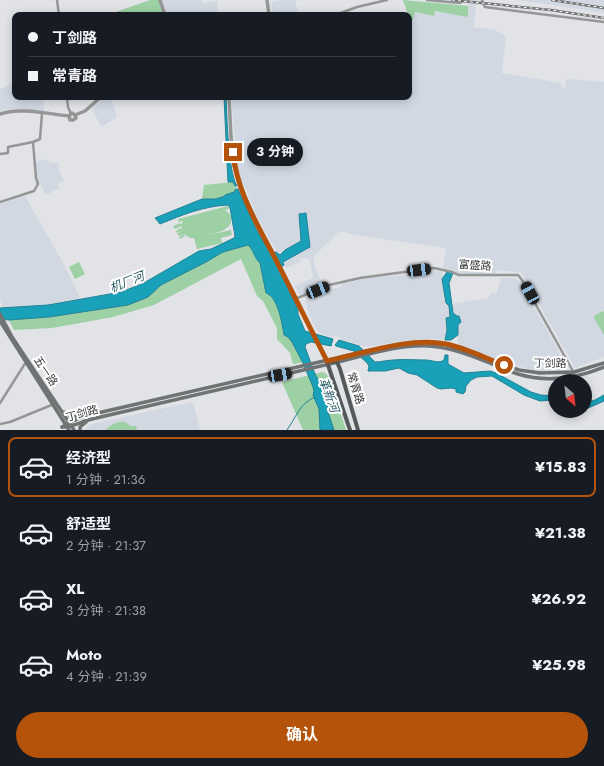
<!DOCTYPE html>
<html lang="zh">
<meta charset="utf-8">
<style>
:root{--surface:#171b24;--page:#242831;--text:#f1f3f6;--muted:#9ea1a6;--line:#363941;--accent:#b45309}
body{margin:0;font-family:Jost,"Noto Sans SC",sans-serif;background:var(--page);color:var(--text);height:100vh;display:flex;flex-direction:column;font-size:15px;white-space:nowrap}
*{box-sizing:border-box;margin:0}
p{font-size:13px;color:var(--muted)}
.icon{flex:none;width:22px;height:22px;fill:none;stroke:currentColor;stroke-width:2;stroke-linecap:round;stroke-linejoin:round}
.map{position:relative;height:430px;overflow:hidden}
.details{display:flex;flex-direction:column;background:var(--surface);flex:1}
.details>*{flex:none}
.top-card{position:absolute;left:12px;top:12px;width:400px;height:88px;border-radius:8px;box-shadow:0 2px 10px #0003;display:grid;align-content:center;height:88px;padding:0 16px;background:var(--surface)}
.needle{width:26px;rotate:152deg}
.tools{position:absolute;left:548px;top:374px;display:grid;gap:8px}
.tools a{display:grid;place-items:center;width:44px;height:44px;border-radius:50%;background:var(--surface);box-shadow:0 2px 10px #0003;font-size:20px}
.end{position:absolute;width:18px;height:18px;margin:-9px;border:5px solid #b45309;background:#fff;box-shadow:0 0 0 2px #fff}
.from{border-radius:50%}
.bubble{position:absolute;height:28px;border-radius:14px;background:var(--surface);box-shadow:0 2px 10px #0003;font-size:13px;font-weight:700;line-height:28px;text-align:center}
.car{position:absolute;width:12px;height:24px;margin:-12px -6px;border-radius:5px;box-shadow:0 0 3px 1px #0007;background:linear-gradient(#222 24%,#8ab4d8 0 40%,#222 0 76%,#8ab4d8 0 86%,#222 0)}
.top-card b{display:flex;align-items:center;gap:14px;height:38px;font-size:15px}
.top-card b+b{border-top:1px solid var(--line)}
.top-card i{width:10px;height:10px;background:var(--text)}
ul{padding:7px 0 0;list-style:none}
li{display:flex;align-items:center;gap:12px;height:60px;margin:0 8px 6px;padding:0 8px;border:2px solid transparent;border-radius:8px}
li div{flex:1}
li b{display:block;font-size:15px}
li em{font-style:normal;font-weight:700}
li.selected{border-color:var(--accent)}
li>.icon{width:36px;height:36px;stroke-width:1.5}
.button{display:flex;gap:8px;margin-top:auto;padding:8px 16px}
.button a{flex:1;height:46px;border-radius:24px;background:var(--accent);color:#fff;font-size:16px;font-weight:700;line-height:46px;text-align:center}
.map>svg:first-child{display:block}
.built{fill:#d1d8e2}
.green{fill:#9dd0a5}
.water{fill:#1aa1ba;stroke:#238294}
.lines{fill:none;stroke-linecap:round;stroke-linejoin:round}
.stream{stroke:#238294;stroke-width:1}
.minor{stroke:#959797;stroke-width:2.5}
.tertiary{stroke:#959797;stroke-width:3.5}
.secondary{stroke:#6f7373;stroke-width:3.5}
.primary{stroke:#555959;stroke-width:4}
.rail-casing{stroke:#6e6f71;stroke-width:2.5}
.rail{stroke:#fff;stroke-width:1;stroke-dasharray:3;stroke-linecap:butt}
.route{stroke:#b45309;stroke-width:5}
.labels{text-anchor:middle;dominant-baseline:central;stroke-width:4;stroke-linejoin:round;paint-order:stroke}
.street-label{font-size:11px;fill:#38393a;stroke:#fff}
.water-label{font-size:12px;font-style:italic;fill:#2c5e69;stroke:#fff}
</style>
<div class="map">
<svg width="604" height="430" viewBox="0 0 604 430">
<rect width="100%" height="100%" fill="#e1e3e7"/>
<g class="built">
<polygon points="162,0 202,0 203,3 217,1 218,15 167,15"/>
<polygon points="282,0 295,0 299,15 273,15 271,2"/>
<polygon points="469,0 476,0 474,27 495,30 506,36 502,73 560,83 563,88 565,87 566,79 604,82 604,357 575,368 521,272 496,270 495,274 459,274 454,270 443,269 446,248 355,235 340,231 314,256 314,265 323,286 300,295 294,286 313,278 310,261 308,258 304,258 299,259 300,262 286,268 258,219 245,187 238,176 232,108 232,97 409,97 409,19 413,20 414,12 433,15 434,11 467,16"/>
<polygon points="517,0 604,0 604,13 538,3"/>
<polygon points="15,82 15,97 37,97 44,102 44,111 7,109 0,112 0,89"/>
<polygon points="105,97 111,97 117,117 101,127 92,109"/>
<polygon points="48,159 49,162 59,163 59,171 64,180 57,184 59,188 46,195 37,178 35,162"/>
<polygon points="25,196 66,268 80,298 48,305 3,308 0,300 0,204"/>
<polygon points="434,271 443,272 442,274 446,303 449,306 451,315 450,317 447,318 447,330 445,340 434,339 414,340 364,347 354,343 340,339 340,337 334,336 333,337 319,333 314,326 305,301 306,298 330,287 331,289 341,287 342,284 368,278 404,275"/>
<polygon points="501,278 513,278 518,280 522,285 569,370 567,372 534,371 493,358 458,344 458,316 453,313 452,304 489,298 490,293 496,294"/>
<polygon points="193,402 200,430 85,430 89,425 96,423"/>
</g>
<g class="green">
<polygon points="150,0 159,0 164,15 107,15"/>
<polygon points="403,0 468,6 468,17 435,11 434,16 415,12 413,20 410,20"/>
<polygon points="233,182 236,189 234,192 216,199 202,199 204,185"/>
<path d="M 228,206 L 229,209 L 225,210 C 228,212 230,214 231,218 C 233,232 212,233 203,236 L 231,230 L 232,235 L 221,238 L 222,243 L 197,249 L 194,238 L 190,238 L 184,234 L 185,236 L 180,239 L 179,237 L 184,234 L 179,236 L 177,234 L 182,231 L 177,233 L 176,231 L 180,228 L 182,230 L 181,226 L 175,229 L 173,226 L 180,223 L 181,225 L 183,221 L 179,222 L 178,219 Z"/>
<polygon points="249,240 306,362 293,364 290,353 277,339 277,328 263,301 257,296 241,259 154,305 113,317 52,328 14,330 7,316 117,302 203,260"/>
<polygon points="79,262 85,274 75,279 69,267"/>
<polygon points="604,311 604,335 594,318 595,315"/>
<polygon points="322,372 325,373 328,376 346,430 303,430 282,382"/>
<polygon points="120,422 125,422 131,426 136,426 137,430 105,430 113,424"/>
</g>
<g class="water">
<path d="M 224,97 L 226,97 C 227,116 228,172 237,186 L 235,186 L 233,182 L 228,182 Z"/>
<path d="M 236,189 L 238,189 L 256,229 L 270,253 L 276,252 L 280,255 L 285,250 L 301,241 L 299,214 L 306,213 L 310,247 L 283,262 L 284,265 L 279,269 L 298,310 L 298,314 L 305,331 L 333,339 L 331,346 L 311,342 L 306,344 L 305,347 L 315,374 L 319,381 L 326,405 L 328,407 L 327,409 L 334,430 L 320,430 L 319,409 L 313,395 L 314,391 L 313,387 L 303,363 L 292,342 L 288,337 L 284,335 C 282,323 278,297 266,293 L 260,263 C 254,258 254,250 248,245 L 223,252 L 206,262 L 161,285 L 148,297 L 128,305 L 49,317 L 9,320 L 0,319 L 0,308 L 48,305 L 121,292 L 142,284 L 199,251 L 211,249 L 234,238 L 235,236 L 230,208 L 228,205 C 204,206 182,215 160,224 L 155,218 L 202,199 L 216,199 L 225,196 L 225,195 L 234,192 Z"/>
<polygon points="447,272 453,273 449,283 453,313 457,316 459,316 461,322 458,325 458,335 451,340 445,340 447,330 446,318 450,317 449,306 446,303 442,279"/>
<path d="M 339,340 L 359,346 L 375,362 C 381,362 387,360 394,360 C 404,359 415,360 426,360 C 432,360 439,364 444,360 L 445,355 L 448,355 L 448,364 L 464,373 L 490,371 L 496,373 L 531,392 L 541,395 L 555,396 L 555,400 L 540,401 L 524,395 L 492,376 L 477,377 L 471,380 L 466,386 L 465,392 L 463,394 L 456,392 L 456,389 L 451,388 L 441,389 L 437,388 L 417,375 L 408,373 L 399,368 L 385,371 L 368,371 L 369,366 L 367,363 L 354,351 L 336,346 L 335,345 Z"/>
<polygon points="604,395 604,401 586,409 585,403 595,400"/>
</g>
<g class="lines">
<path class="stream" d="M 287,430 C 297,416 299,404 315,397"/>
<g class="minor">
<polyline points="57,0 59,15"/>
<polyline points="427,0 460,3 464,0"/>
<polyline points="482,0 485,7 604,22"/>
<polyline points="335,15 357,7 387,0"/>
<polyline points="67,97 68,107 71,114"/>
<polyline points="0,154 8,153 8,147 33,142 40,139 42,113"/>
<polyline points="0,202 34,191 38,184 36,178 33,142"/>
<polyline points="295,299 329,285 360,278 434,268 452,272 459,275 518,275 522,280 574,373"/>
<polyline points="0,403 26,362"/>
<polyline points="0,424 10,422 54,404"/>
</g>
<g class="tertiary">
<polyline points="160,0 165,15"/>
<polyline points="267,0 269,15"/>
<polyline points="229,97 231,137 234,166 239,183 259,228 327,361"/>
<path d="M 0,114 C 18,107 49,114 69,116 L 72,113 L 75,115"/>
<polyline points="75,115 85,111 101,97"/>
<polyline points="69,116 70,120 73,120 76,118 75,115"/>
</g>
<g class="secondary">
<polyline points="0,314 12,337 74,430"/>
<polyline points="0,321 69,430"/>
<polyline points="64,412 71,416 78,417"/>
<polyline points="62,427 75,420 89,415 367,351 421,342 445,344 519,370 540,373 574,372 604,363"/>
<path d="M 62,427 C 70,428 83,421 92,419 C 170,401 248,383 325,365 C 359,358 394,344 429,346 C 461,348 489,364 518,374 C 547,383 577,378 604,367"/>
<polyline points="80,430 80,427 86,422"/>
</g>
<polyline class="primary" points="350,430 328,365 327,361 337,362 340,369 358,430"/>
<defs>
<g id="rail">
<polyline points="452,0 551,10 604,18"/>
<polyline points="552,0 604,8"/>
</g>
</defs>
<use href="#rail" class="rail-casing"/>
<use href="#rail" class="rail"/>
</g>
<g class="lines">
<path class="route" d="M 233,152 C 237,195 261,230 280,268 C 296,299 311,330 327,361 C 363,353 410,337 446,344 C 466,348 485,358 504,365"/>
</g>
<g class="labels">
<g class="street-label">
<text transform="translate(475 265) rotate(4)">富盛路</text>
<text transform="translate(550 363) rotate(1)">丁剑路</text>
<text transform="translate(46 371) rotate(56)">五一路</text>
<text transform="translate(356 388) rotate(73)">常青路</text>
<text transform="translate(82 413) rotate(-15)">丁剑路</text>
</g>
<g class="water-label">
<text transform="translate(127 282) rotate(-22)">机厂河</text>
<text transform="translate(329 395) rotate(70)">革新河</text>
</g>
</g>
</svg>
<div class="tools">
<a><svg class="needle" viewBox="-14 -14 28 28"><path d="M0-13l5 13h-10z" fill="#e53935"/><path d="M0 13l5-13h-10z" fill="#9ea1a6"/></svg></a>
</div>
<i class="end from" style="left:504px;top:365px"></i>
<i class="end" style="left:233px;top:152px"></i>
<div class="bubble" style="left:247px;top:138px;width:56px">3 分钟</div>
<i class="car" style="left:419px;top:270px;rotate:83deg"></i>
<i class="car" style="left:318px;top:290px;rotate:68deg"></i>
<i class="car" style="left:530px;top:293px;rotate:331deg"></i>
<i class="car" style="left:280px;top:375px;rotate:80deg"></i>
<div class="top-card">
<b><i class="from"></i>丁剑路</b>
<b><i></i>常青路</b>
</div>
</div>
<section class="details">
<ul>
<li class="selected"><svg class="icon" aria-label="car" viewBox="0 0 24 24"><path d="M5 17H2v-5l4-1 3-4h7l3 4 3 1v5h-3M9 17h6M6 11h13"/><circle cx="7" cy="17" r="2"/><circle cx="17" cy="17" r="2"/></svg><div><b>经济型</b><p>1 分钟 · 21:36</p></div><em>¥15.83</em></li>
<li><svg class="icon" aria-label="car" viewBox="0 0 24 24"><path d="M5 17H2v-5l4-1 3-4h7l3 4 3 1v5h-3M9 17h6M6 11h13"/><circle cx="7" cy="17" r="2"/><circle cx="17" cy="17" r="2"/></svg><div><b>舒适型</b><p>2 分钟 · 21:37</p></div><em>¥21.38</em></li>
<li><svg class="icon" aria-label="car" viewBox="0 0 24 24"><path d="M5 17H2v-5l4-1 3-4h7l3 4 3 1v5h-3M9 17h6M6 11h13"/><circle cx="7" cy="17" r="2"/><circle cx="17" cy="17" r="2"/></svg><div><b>XL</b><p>3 分钟 · 21:38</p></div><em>¥26.92</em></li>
<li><svg class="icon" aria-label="car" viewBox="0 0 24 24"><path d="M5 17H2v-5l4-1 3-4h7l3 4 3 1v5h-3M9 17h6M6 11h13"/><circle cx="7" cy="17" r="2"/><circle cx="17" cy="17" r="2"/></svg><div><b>Moto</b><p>4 分钟 · 21:39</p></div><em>¥25.98</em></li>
</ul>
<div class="button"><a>确认</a></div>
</section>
